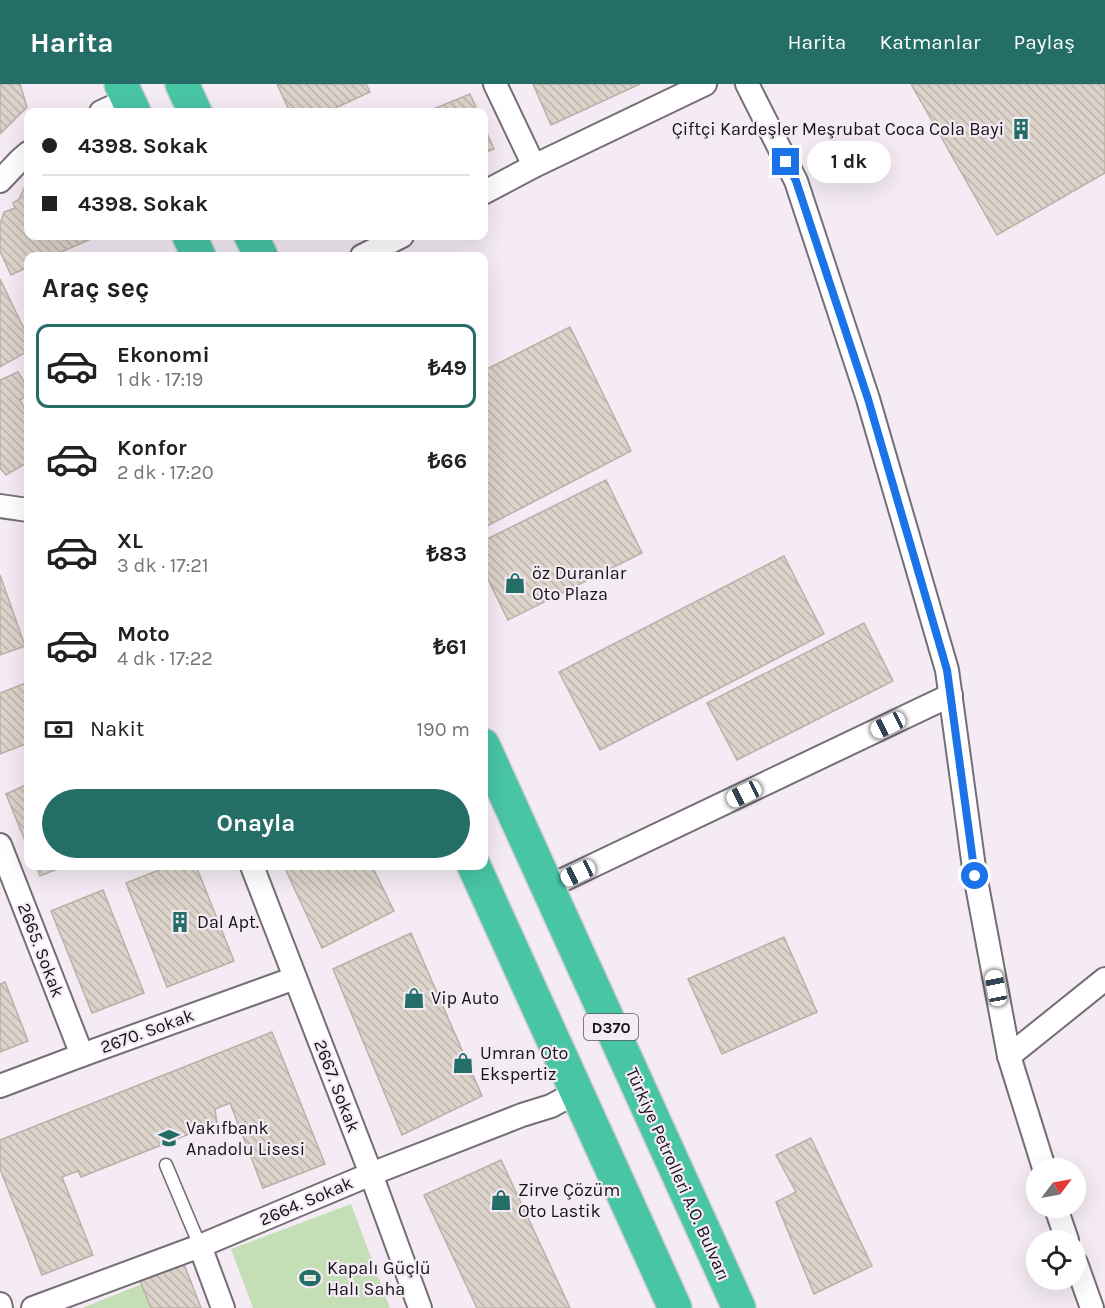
<!DOCTYPE html>
<html lang="tr">
<meta charset="utf-8">
<style>
:root{--surface:#fff;--page:#f2f2f2;--text:#202124;--muted:#757577;--line:#e0e0e0;--accent:#256e67}
body{margin:0;font-family:Karla,sans-serif;background:var(--page);color:var(--text);height:100vh;display:flex;flex-direction:column;font-size:22px;white-space:nowrap}
*{box-sizing:border-box;margin:0}
p{font-size:20px;color:var(--muted)}
.icon{flex:none;width:33px;height:33px;fill:none;stroke:currentColor;stroke-width:2;stroke-linecap:round;stroke-linejoin:round}
.map{position:relative;flex:1;overflow:hidden}
.side{position:absolute;left:24px;top:168px;width:464px;height:618px;display:flex;flex-direction:column;background:var(--surface);border-radius:12px;box-shadow:0 6px 24px #0002}
.side>*{flex:none}
.top-card{position:absolute;left:24px;top:24px;width:464px;height:132px;border-radius:12px;box-shadow:0 6px 24px #0002;display:grid;align-content:center;height:132px;padding:0 18px;background:var(--surface)}
.needle{width:39px;rotate:58deg}
.buttons{position:absolute;left:1026px;top:1074px;display:grid;gap:12px}
.buttons a{display:grid;place-items:center;width:60px;height:60px;border-radius:50%;background:var(--surface);box-shadow:0 6px 24px #0002;font-size:30px}
.end{position:absolute;width:27px;height:27px;margin:-14px;border:8px solid #1a73e8;background:#fff;box-shadow:0 0 0 3px #fff}
.from{border-radius:50%}
.bubble{position:absolute;height:42px;border-radius:21px;background:var(--surface);box-shadow:0 6px 24px #0002;font-size:20px;font-weight:700;line-height:42px;text-align:center}
.car{position:absolute;width:18px;height:36px;margin:-18px -9px;border-radius:8px;box-shadow:0 0 4px 2px #0007;background:linear-gradient(#fff 24%,#345 0 40%,#fff 0 76%,#345 0 86%,#fff 0)}
.top-card b{display:flex;align-items:center;gap:21px;height:57px;font-size:22px}
.top-card b+b{border-top:2px solid var(--line)}
.top-card i{width:15px;height:15px;background:var(--text)}
ul{padding:0;list-style:none}
li{display:flex;align-items:center;gap:18px;height:84px;margin:0 12px 9px;padding:0 6px;border:3px solid transparent;border-radius:12px}
li div{flex:1}
li b{display:block;font-size:22px}
li em{font-style:normal;font-weight:700}
li.active{border-color:var(--accent)}
li>.icon{width:54px;height:54px;stroke-width:1.5}
h2{padding:0 18px;font-size:27px;line-height:72px}
.pay{display:flex;align-items:center;gap:15px;height:66px;padding:0 18px;font-size:22px}
.pay p{margin-inline-start:auto}
.action{display:flex;gap:12px;margin-top:auto;padding:12px 18px}
.action a{flex:1;height:69px;border-radius:36px;background:var(--accent);color:#fff;font-size:24px;font-weight:700;line-height:69px;text-align:center}
header{display:flex;align-items:center;gap:36px;box-sizing:border-box;height:84px;padding:0 30px;background:var(--accent);color:#fff}
header strong{font-size:28px}
nav{display:flex;gap:33px;margin-inline-start:auto;font-size:21px}
.map>svg:first-child{display:block}
.pitch{fill:#c4dfb6}
.building{fill:url(#building-back-hatch);stroke:#b9b1a7;stroke-width:1.5}
.lines{fill:none;stroke-linecap:round;stroke-linejoin:round}
.lane-casing{stroke:#766e77;stroke-width:15}
.street-casing{stroke:#766e77;stroke-width:26}
.highway-casing{stroke:#cccbcc;stroke-width:36}
.lane{stroke:#fff;stroke-width:12}
.street{stroke:#fff;stroke-width:22}
.highway{stroke:#48c5a5;stroke-width:33}
.route{stroke:#1a73e8;stroke-width:8}
.labels{text-anchor:middle;dominant-baseline:central;stroke-width:4.5;stroke-linejoin:round;paint-order:stroke}
.shield{fill:#f4ebf5;stroke:#59545a;stroke-width:1.5}
.shield-label{font-size:16px;font-weight:bold;fill:#171418}
.poi-label{font-size:18px;fill:#171418;stroke:#f4ebf5;text-anchor:start}
.street-label{font-size:18px;fill:#171418;stroke:#f4ebf5}
</style>
<header>
<strong>Harita</strong>
<nav><a>Harita</a><a>Katmanlar</a><a>Paylaş</a></nav>
</header>
<div class="map">
<svg width="1105" height="1224" viewBox="0 0 1105 1224">
<defs>
<pattern id="building-back-hatch" width="6" height="6" patternUnits="userSpaceOnUse" patternTransform="scale(1.5)"><rect width="6" height="6" fill="#dcd4ca"/><path d="M-1 5l2 2M0 0l6 6M5-1l2 2" fill="none" stroke="#bcb5ad"/></pattern>
</defs>
<rect width="100%" height="100%" fill="#f4ebf5"/>
<g class="pitch">
<polygon points="351,1120 390,1224 253,1224 231,1165"/>
<polygon points="142,1200 151,1224 82,1224"/>
</g>
<g class="building">
<polygon points="0,0 20,0 27,23 0,50"/>
<polygon points="277,0 366,0 370,8 327,28 290,28"/>
<polygon points="533,0 640,0 551,41"/>
<polygon points="911,0 1105,0 1105,89 997,151"/>
<polygon points="470,10 478,28 426,28"/>
<polygon points="483,40 494,65 483,69"/>
<polygon points="27,98 28,98 28,152 87,152 89,156 52,172 28,172 28,183 11,191 0,167 0,140 4,128 15,124 13,119 19,115"/>
<polygon points="0,195 28,253 28,267 0,283"/>
<polygon points="570,243 631,367 485,443 483,439 483,287"/>
<polygon points="18,288 28,304 28,311 20,316 28,330 28,379 28,378 6,391 0,384 0,296"/>
<polygon points="606,396 642,469 508,536 483,485 483,457"/>
<polygon points="784,472 824,550 600,666 559,588"/>
<polygon points="0,491 25,562 0,571"/>
<polygon points="864,539 893,597 737,676 707,619"/>
<polygon points="28,598 28,659 0,670 0,609"/>
<polygon points="28,700 28,764 6,710"/>
<polygon points="36,782 65,782 40,792"/>
<polygon points="169,782 196,782 234,877 167,903 126,799"/>
<polygon points="284,782 372,782 394,827 322,864"/>
<polygon points="103,806 144,909 92,929 51,827"/>
<polygon points="411,849 482,1012 402,1051 333,885"/>
<polygon points="784,853 817,928 722,970 688,895"/>
<polygon points="5,898 28,957 0,968 0,900"/>
<polygon points="272,948 325,1080 263,1104 230,1019 215,1025 217,1039 81,1093 78,1087 62,1093 93,1171 42,1191 0,1085 0,1056"/>
<polygon points="811,1054 872,1182 814,1210 776,1118 796,1108 776,1071"/>
<polygon points="501,1076 570,1224 477,1224 424,1111"/>
<polygon points="184,1180 201,1224 151,1224 140,1197"/>
</g>
<g class="lines">
<defs>
<polyline id="lane" points="166,1081 200,1162"/>
<g id="street">
<polyline points="495,0 534,82"/>
<polyline points="747,0 796,97 868,315 947,586 975,791 1009,972 1044,1084"/>
<polyline points="101,28 129,15"/>
<polyline points="0,97 20,76 28,69"/>
<polyline points="483,109 534,82 705,0"/>
<polyline points="362,172 402,152"/>
<polyline points="0,422 28,426"/>
<polyline points="0,761 82,971"/>
<polyline points="252,782 371,1090 420,1224"/>
<polyline points="548,803 951,611"/>
<polyline points="1009,972 1105,895"/>
<polyline points="0,1002 82,971 295,894"/>
<polyline points="1056,1124 1067,1156"/>
<polyline points="200,1162 223,1224"/>
<polyline points="1076,1179 1092,1224"/>
<polyline points="0,1220 1,1224"/>
<polyline points="33,1224 200,1162 371,1090 522,1031 551,1022 577,1008"/>
</g>
<g id="highway">
<polyline points="121,0 134,28"/>
<polyline points="182,0 195,28"/>
<polyline points="189,152 199,172"/>
<polyline points="251,152 261,172"/>
<polyline points="483,661 739,1224"/>
<polyline points="474,782 675,1224"/>
</g>
</defs>
<use href="#lane" class="lane-casing"/>
<use href="#street" class="street-casing"/>
<use href="#highway" class="highway-casing"/>
<use href="#lane" class="lane"/>
<use href="#street" class="street"/>
<use href="#highway" class="highway"/>
</g>
<g class="lines">
<polyline class="route" points="786,78 796,97 868,315 947,586 975,792"/>
</g>
<defs>
<symbol id="building-bare" viewBox="-9 -9 18 18"><path d="M-4-6H4V6H1V3H-1V6H-4ZM-2.5-4.3h1.7v1.8h-1.7ZM.8-4.3h1.7v1.8H.8ZM-2.5-1h1.7V.8h-1.7ZM.8-1h1.7V.8H.8Z" fill="#256e67" stroke="#f4ebf5" stroke-width="2.5" paint-order="stroke"/></symbol>
<symbol id="shop-bare" viewBox="-9 -9 18 18"><path d="M-5-2.5h2.3a2.7 3.5 0 0 1 5.4 0H5L5.5 6h-11ZM-1.5-2.5h3a1.5 2.3 0 0 0-3 0Z" fill="#256e67" stroke="#f4ebf5" stroke-width="2.5" paint-order="stroke"/></symbol>
<symbol id="school-bare" viewBox="-9 -9 18 18"><path d="M0-5L7-2L0 1L-7-2ZM-4 1L0 2.5L4 1V4Q0 6-4 4Z" fill="#256e67" stroke="#f4ebf5" stroke-width="2.5" paint-order="stroke"/></symbol>
<symbol id="stadium-bare" viewBox="-9 -9 18 18"><path d="M0-5a6.5 5 0 1 0 0 10a6.5 5 0 1 0 0-10ZM-3.5-1.8h7v3.6h-7Z" fill="#256e67" stroke="#f4ebf5" stroke-width="2.5" paint-order="stroke"/></symbol>
</defs>
<g fill-rule="evenodd">
<use href="#building-bare" x="1006" y="30" width="30" height="30"/>
<use href="#shop-bare" x="500" y="484" width="30" height="30"/>
<use href="#building-bare" x="165" y="823" width="30" height="30"/>
<use href="#shop-bare" x="399" y="899" width="30" height="30"/>
<use href="#shop-bare" x="448" y="964" width="30" height="30"/>
<use href="#school-bare" x="154" y="1039" width="30" height="30"/>
<use href="#shop-bare" x="486" y="1101" width="30" height="30"/>
<use href="#stadium-bare" x="295" y="1179" width="30" height="30"/>
</g>
<g class="labels">
<rect class="shield" x="584" y="930" width="54" height="26" rx="4.5"/>
<g class="shield-label">
<text x="611" y="943">D370</text>
</g>
<g class="poi-label">
<text x="1004" y="45" text-anchor="end">Çiftçi Kardeşler Meşrubat Coca Cola Bayi</text>
<text x="532" y="489">öz Duranlar<tspan x="532" dy="21">Oto Plaza</tspan></text>
<text x="197" y="838">Dal Apt.</text>
<text x="431" y="914">Vip Auto</text>
<text x="480" y="969">Umran Oto<tspan x="480" dy="21">Ekspertiz</tspan></text>
<text x="186" y="1044">Vakıfbank<tspan x="186" dy="21">Anadolu Lisesi</tspan></text>
<text x="518" y="1106">Zirve Çözüm<tspan x="518" dy="21">Oto Lastik</tspan></text>
<text x="327" y="1184">Kapalı Güçlü<tspan x="327" dy="21">Halı Saha</tspan></text>
</g>
<g class="street-label">
<text transform="translate(41 866) rotate(69)">2665. Sokak</text>
<text transform="translate(147 947) rotate(-20)">2670. Sokak</text>
<text transform="translate(337 1002) rotate(69)">2667. Sokak</text>
<text transform="translate(678 1090) rotate(66)">Türkiye Petrolleri A.O. Bulvarı</text>
<text transform="translate(306 1117) rotate(-23)">2664. Sokak</text>
</g>
</g>
</svg>
<div class="buttons">
<a><svg class="needle" viewBox="-14 -14 28 28"><path d="M0-13l5 13h-10z" fill="#e53935"/><path d="M0 13l5-13h-10z" fill="#757577"/></svg></a>
<a><svg class="icon" aria-label="locate" viewBox="0 0 24 24"><circle cx="12" cy="12" r="6"/><path d="M12 2v4M12 18v4M2 12h4M18 12h4"/></svg></a>
</div>
<i class="end from" style="left:975px;top:792px"></i>
<i class="end" style="left:786px;top:78px"></i>
<div class="bubble" style="left:807px;top:57px;width:84px">1 dk</div>
<i class="car" style="left:888px;top:641px;rotate:244deg"></i>
<i class="car" style="left:744px;top:710px;rotate:244deg"></i>
<i class="car" style="left:578px;top:789px;rotate:245deg"></i>
<i class="car" style="left:996px;top:904px;rotate:349deg"></i>
<div class="top-card">
<b><i class="from"></i>4398. Sokak</b>
<b><i></i>4398. Sokak</b>
</div>
<section class="side">
<h2>Araç seç</h2>
<ul>
<li class="active"><svg class="icon" aria-label="car" viewBox="0 0 24 24"><path d="M5 17H2v-5l4-1 3-4h7l3 4 3 1v5h-3M9 17h6M6 11h13"/><circle cx="7" cy="17" r="2"/><circle cx="17" cy="17" r="2"/></svg><div><b>Ekonomi</b><p>1 dk · 17:19</p></div><em>₺49</em></li>
<li><svg class="icon" aria-label="car" viewBox="0 0 24 24"><path d="M5 17H2v-5l4-1 3-4h7l3 4 3 1v5h-3M9 17h6M6 11h13"/><circle cx="7" cy="17" r="2"/><circle cx="17" cy="17" r="2"/></svg><div><b>Konfor</b><p>2 dk · 17:20</p></div><em>₺66</em></li>
<li><svg class="icon" aria-label="car" viewBox="0 0 24 24"><path d="M5 17H2v-5l4-1 3-4h7l3 4 3 1v5h-3M9 17h6M6 11h13"/><circle cx="7" cy="17" r="2"/><circle cx="17" cy="17" r="2"/></svg><div><b>XL</b><p>3 dk · 17:21</p></div><em>₺83</em></li>
<li><svg class="icon" aria-label="car" viewBox="0 0 24 24"><path d="M5 17H2v-5l4-1 3-4h7l3 4 3 1v5h-3M9 17h6M6 11h13"/><circle cx="7" cy="17" r="2"/><circle cx="17" cy="17" r="2"/></svg><div><b>Moto</b><p>4 dk · 17:22</p></div><em>₺61</em></li>
</ul>
<div class="pay"><svg class="icon" aria-label="cash" viewBox="0 0 24 24"><path d="M3 7h18v10H3z"/><circle cx="12" cy="12" r="2"/></svg>Nakit<p>190 m</p></div>
<div class="action"><a>Onayla</a></div>
</section>
</div>
